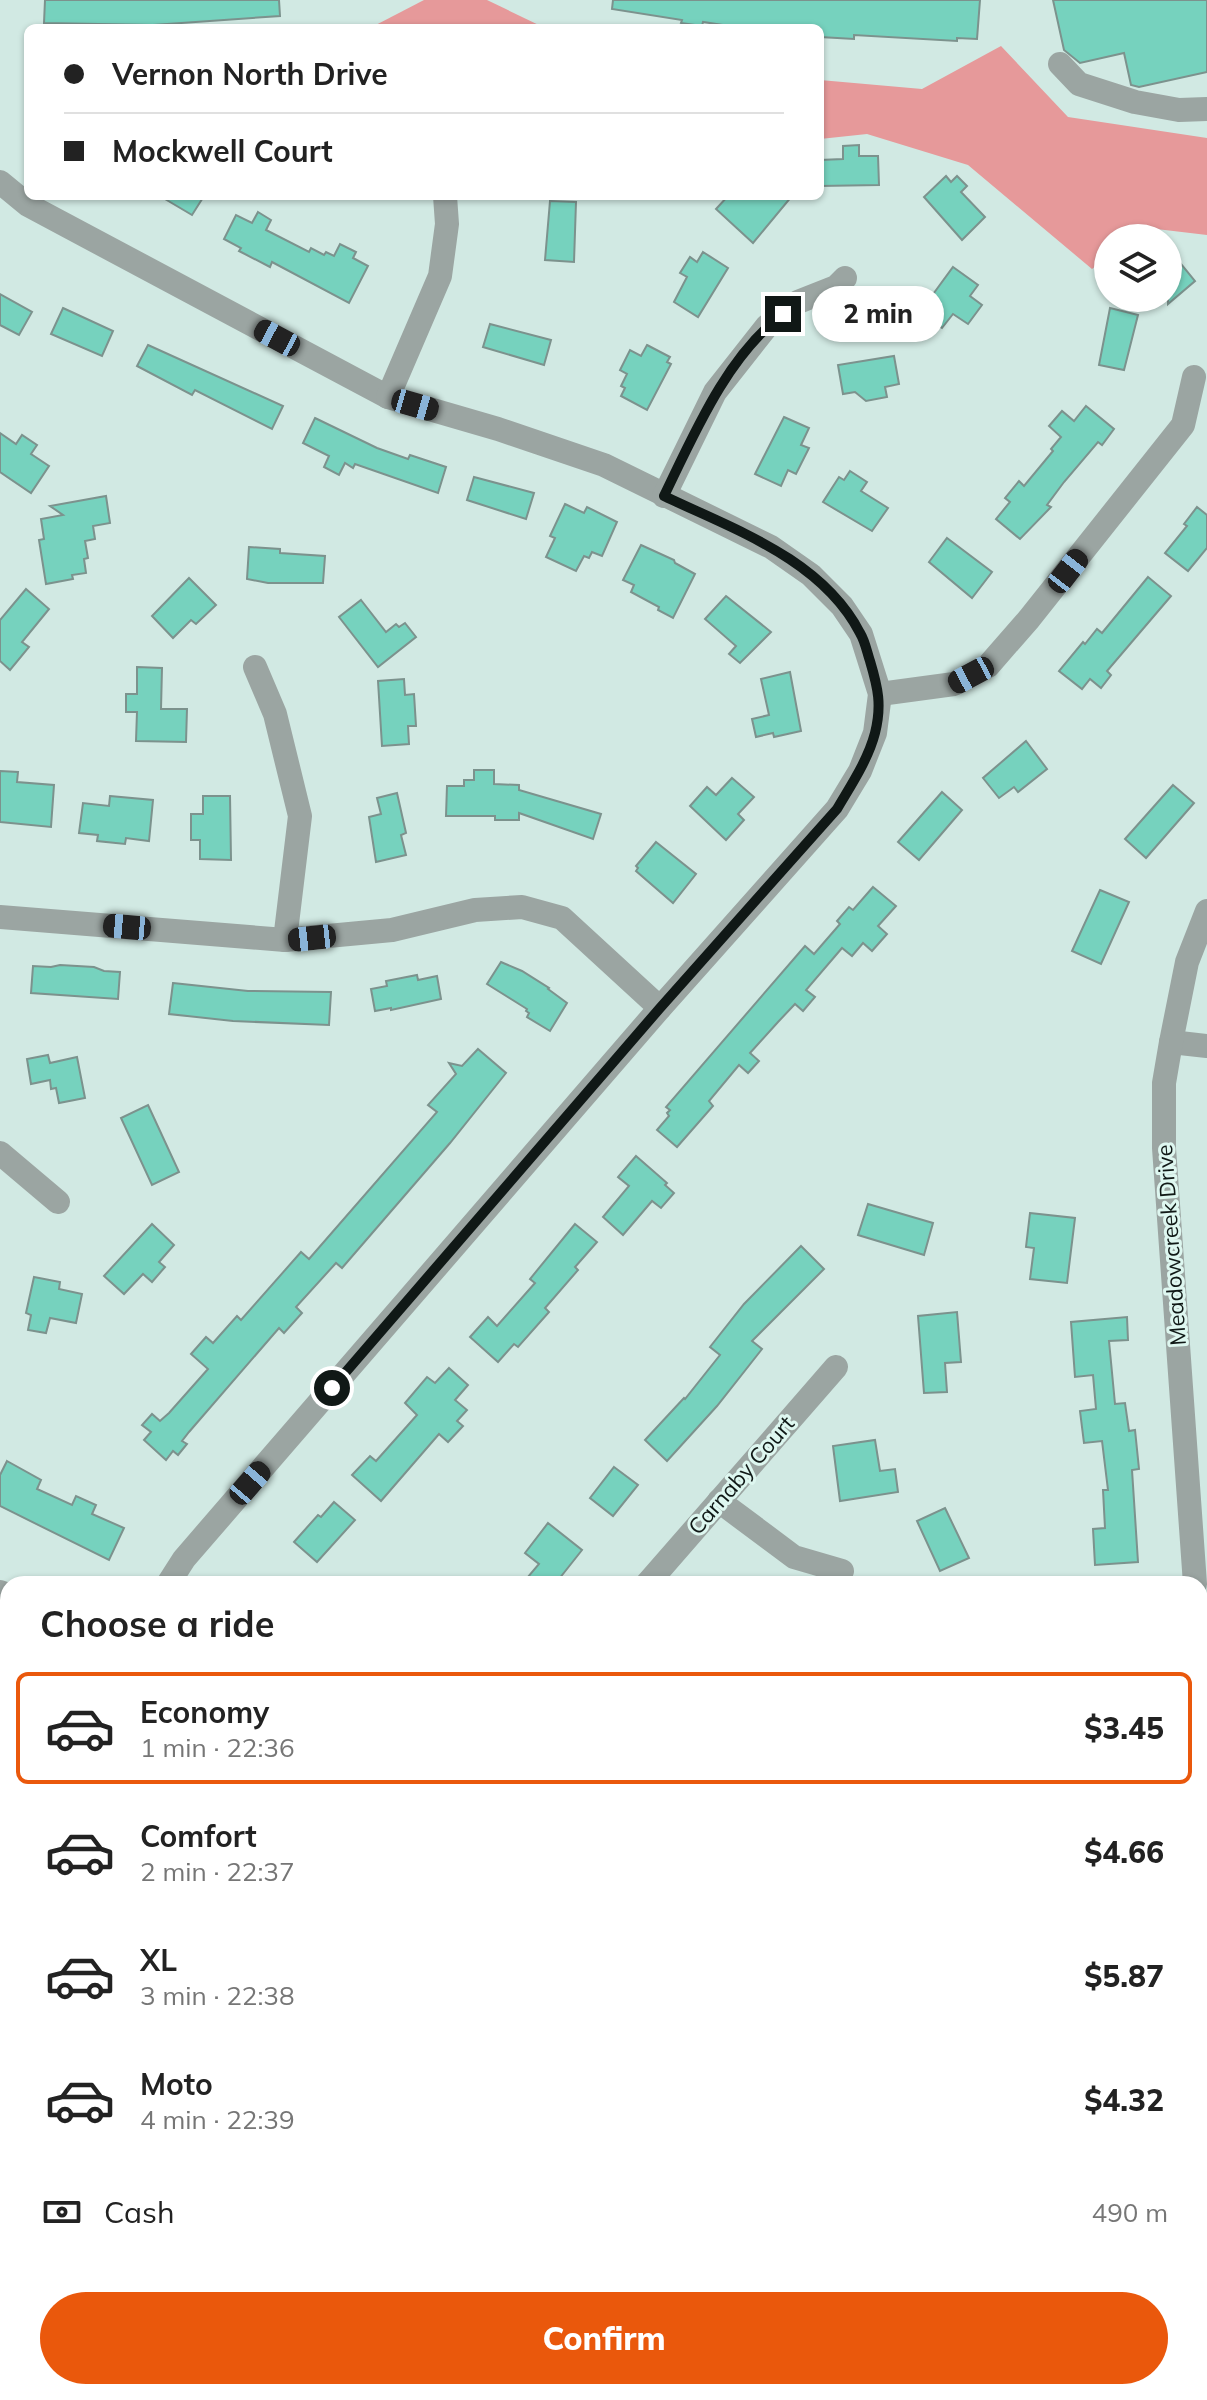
<!DOCTYPE html>
<meta charset="utf-8">
<style>
:root{--surface:#fff;--page:#f2f2f2;--text:#222;--muted:#767676;--line:#e0e0e0;--accent:#ea580c}
body{margin:0;font-family:Mulish,sans-serif;background:var(--page);color:var(--text);height:100vh;display:flex;flex-direction:column;font-size:30px;white-space:nowrap}
*{box-sizing:border-box;margin:0}
p{font-size:26px;color:var(--muted)}
.icon{flex:none;width:44px;height:44px;fill:none;stroke:currentColor;stroke-width:2;stroke-linecap:round;stroke-linejoin:round}
.map{position:relative;flex:1;overflow:hidden}
.panel{position:absolute;left:0px;top:1576px;width:1208px;height:824px;display:flex;flex-direction:column;background:var(--surface);border-radius:24px 24px 0 0;box-shadow:0 2px 6px #0004}
.panel>*{flex:none}
.guide{position:absolute;left:24px;top:24px;width:800px;height:176px;border-radius:12px;box-shadow:0 2px 6px #0004;display:grid;align-content:center;height:176px;padding:0 40px;background:var(--surface)}
.fabs{position:absolute;left:1094px;top:224px;display:grid;gap:16px}
.fabs a{display:grid;place-items:center;width:88px;height:88px;border-radius:50%;background:var(--surface);box-shadow:0 2px 6px #0004;font-size:40px}
.end{position:absolute;width:36px;height:36px;margin:-18px;border:10px solid #101816;background:#fff;box-shadow:0 0 0 4px #fff}
.from{border-radius:50%}
.bubble{position:absolute;height:56px;border-radius:28px;background:var(--surface);box-shadow:0 2px 6px #0004;font-size:26px;font-weight:800;line-height:56px;text-align:center}
.car{position:absolute;width:24px;height:48px;margin:-24px -12px;border-radius:10px;box-shadow:0 0 6px 2px #0007;background:linear-gradient(#222 24%,#8ab4d8 0 40%,#222 0 76%,#8ab4d8 0 86%,#222 0)}
.guide b{display:flex;align-items:center;gap:28px;height:76px;font-size:30px}
.guide b+b{border-top:2px solid var(--line)}
.guide i{width:20px;height:20px;background:var(--text)}
ul{padding:0;list-style:none}
li{display:flex;align-items:center;gap:24px;height:112px;margin:0 16px 12px;padding:0 24px;border:4px solid transparent;border-radius:12px}
li div{flex:1}
li b{display:block;font-size:30px}
li em{font-style:normal;font-weight:800}
li.active{border-color:var(--accent)}
li>.icon{width:72px;height:72px;stroke-width:1.5}
h2{padding:0 40px;font-size:36px;line-height:96px}
.pay{display:flex;align-items:center;gap:20px;height:88px;padding:0 40px;font-size:30px}
.pay p{margin-inline-start:auto}
.cta{display:flex;gap:16px;margin-top:auto;padding:16px 40px}
.cta a{flex:1;height:92px;border-radius:48px;background:var(--accent);color:#fff;font-size:32px;font-weight:800;line-height:92px;text-align:center}
.map>svg:first-child{display:block}
.forest{fill:#e6999a}
.building{fill:#76d2be;stroke:#7c928d;stroke-width:2}
.lines{fill:none;stroke-linecap:round;stroke-linejoin:round}
.minor{stroke:#9ba5a2;stroke-width:24}
.route{stroke:#101816;stroke-width:10}
.labels{text-anchor:middle;dominant-baseline:central;stroke-width:6;stroke-linejoin:round;paint-order:stroke}
.street-label{font-size:22px;fill:#101816;stroke:#def7f0}
</style>
<div class="map">
<svg width="1207" height="2400" viewBox="0 0 1207 2400">
<rect width="100%" height="100%" fill="#d1e9e3"/>
<g class="forest">
<polygon points="424,0 487,0 545,28 370,28"/>
<polygon points="1001,46 1068,117 1207,138 1207,235 1148,228 1135,238 1108,238 1108,257 1092,269 968,165 867,134 820,139 820,80 922,89"/>
</g>
<g class="building">
<polygon points="45,0 279,0 280,16 153,25 44,23"/>
<polygon points="613,0 980,0 977,39 957,38 957,41 854,35 854,39 820,37 820,28 742,28 703,22 702,26 681,23 682,20 612,9"/>
<polygon points="1053,0 1207,0 1207,72 1139,87 1131,85 1124,53 1080,63 1064,50"/>
<polygon points="859,145 859,156 878,156 879,185 820,186 820,160 843,159 843,146"/>
<polygon points="946,176 951,182 957,176 967,186 961,192 985,217 962,240 924,197"/>
<polygon points="160,196 204,196 192,215"/>
<polygon points="728,196 792,196 753,243 716,209"/>
<polygon points="550,201 576,202 574,262 545,260"/>
<polygon points="258,212 271,220 266,230 309,252 311,248 324,255 326,252 334,256 340,244 356,252 353,258 368,266 349,303 272,262 270,267 239,251 241,248 224,239 236,215 252,223"/>
<polygon points="1168,248 1195,281 1168,304"/>
<polygon points="703,252 728,268 698,317 674,302 687,277 680,273 690,257 697,262"/>
<polygon points="953,267 978,285 970,296 982,305 968,324 953,314 942,328 924,315 935,300 931,297"/>
<polygon points="0,294 32,312 19,335 0,325"/>
<polygon points="63,308 113,331 102,356 51,334"/>
<polygon points="1110,308 1138,315 1124,370 1099,365"/>
<polygon points="490,324 551,340 544,365 483,347"/>
<polygon points="148,345 283,406 272,429 195,390 192,395 137,366"/>
<polygon points="647,345 670,357 667,362 671,364 647,410 621,396 625,388 621,386 627,374 620,370 630,350 641,356"/>
<polygon points="894,356 899,384 885,387 887,397 866,401 855,392 843,394 838,365"/>
<polygon points="1086,406 1114,429 1102,445 1098,442 1064,482 1047,505 1051,507 1020,539 996,519 1010,502 1005,498 1019,481 1024,486 1053,451 1051,449 1061,437 1049,426 1062,411 1074,421"/>
<polygon points="784,417 809,428 801,445 809,448 796,474 788,470 781,486 755,474"/>
<polygon points="315,418 377,448 408,459 410,455 446,467 438,493 355,464 353,468 345,463 339,475 324,467 329,456 303,443"/>
<polygon points="0,433 16,444 22,435 37,445 31,454 49,466 31,493 0,472"/>
<polygon points="850,471 867,482 861,491 888,508 872,531 823,502 839,477 844,480"/>
<polygon points="474,477 534,493 526,519 467,500"/>
<polygon points="106,496 110,523 93,526 95,539 85,541 88,558 84,559 86,573 72,575 73,579 46,584 39,540 44,539 41,519 63,515 50,506"/>
<polygon points="565,504 584,513 587,507 617,522 602,556 592,552 589,558 584,556 576,571 546,557 555,538 550,536"/>
<polygon points="1197,507 1207,515 1207,548 1188,571 1165,553 1187,526 1184,524"/>
<polygon points="947,538 992,572 972,598 929,562"/>
<polygon points="641,545 674,560 675,563 695,574 673,618 658,610 659,607 631,592 634,585 623,580"/>
<polygon points="249,547 280,549 280,553 325,556 323,583 268,583 247,579"/>
<polygon points="1148,577 1171,596 1107,671 1111,675 1101,688 1090,679 1082,689 1059,671 1083,642 1085,644 1097,629 1102,633"/>
<polygon points="189,578 216,605 196,624 191,620 173,638 152,616"/>
<polygon points="26,589 49,609 22,642 29,647 10,670 0,661 0,620"/>
<polygon points="726,596 771,632 740,663 729,654 736,646 705,619"/>
<polygon points="361,600 386,632 396,624 399,627 405,623 416,637 378,667 339,617"/>
<polygon points="137,667 162,668 161,709 187,709 186,742 136,741 137,712 126,712 126,694 137,694"/>
<polygon points="790,672 801,731 774,737 773,733 756,737 752,719 769,715 761,679"/>
<polygon points="404,679 405,695 414,694 416,726 408,726 409,744 382,746 378,681"/>
<polygon points="1026,741 1047,769 1018,792 1014,787 999,798 983,778"/>
<polygon points="474,770 494,770 494,784 519,785 519,790 601,814 593,839 519,813 519,820 495,820 495,816 446,816 447,786 464,786 464,780 474,780"/>
<polygon points="0,771 18,772 17,782 54,785 51,827 0,822"/>
<polygon points="732,778 754,797 738,814 744,820 726,840 690,806 707,787 716,795"/>
<polygon points="1173,785 1194,803 1146,858 1125,839"/>
<polygon points="942,792 962,810 919,860 898,842"/>
<polygon points="397,793 406,833 401,835 406,855 376,862 369,817 381,814 377,798"/>
<polygon points="110,796 153,800 149,841 126,838 125,844 97,841 98,835 79,833 83,803 109,806"/>
<polygon points="203,796 230,796 231,860 200,859 200,840 191,840 191,814 203,814"/>
<polygon points="656,842 696,874 673,903 636,871 638,868 636,866"/>
<polygon points="873,887 896,906 878,926 887,934 872,951 863,943 852,956 842,948 806,990 815,997 803,1011 795,1004 778,1022 750,1053 759,1061 748,1073 739,1065 709,1101 713,1106 677,1147 657,1130 669,1116 667,1113 670,1110 666,1107 805,946 814,954 840,924 837,921 849,907 853,910"/>
<polygon points="1100,890 1129,902 1101,964 1072,951"/>
<polygon points="501,962 522,971 549,988 548,989 567,1003 550,1031 527,1017 529,1013 526,1011 527,1009 487,984"/>
<polygon points="60,965 94,967 104,971 120,972 118,999 31,993 33,966 51,967"/>
<polygon points="417,975 418,980 437,976 441,999 391,1010 391,1008 375,1011 371,989 387,986 386,981"/>
<polygon points="173,983 248,991 331,992 329,1025 233,1021 169,1014"/>
<polygon points="478,1049 506,1073 450,1143 342,1268 336,1263 296,1307 302,1313 284,1333 279,1328 189,1432 182,1441 187,1444 178,1455 173,1451 166,1460 144,1440 151,1432 142,1425 152,1414 160,1421 169,1413 208,1369 191,1354 206,1337 213,1343 237,1316 241,1320 301,1252 309,1259 437,1112 428,1105 456,1074 449,1063 462,1066"/>
<polygon points="48,1055 50,1063 77,1057 85,1098 59,1103 56,1088 51,1089 50,1080 31,1084 27,1059"/>
<polygon points="148,1105 179,1172 152,1185 121,1118"/>
<polygon points="636,1156 667,1183 665,1185 674,1193 661,1208 652,1201 623,1235 603,1217 629,1186 618,1177"/>
<polygon points="868,1204 933,1223 924,1255 858,1235"/>
<polygon points="1030,1213 1075,1218 1067,1283 1030,1279 1034,1248 1026,1247"/>
<polygon points="152,1224 174,1245 159,1262 165,1267 152,1282 143,1274 124,1294 104,1276"/>
<polygon points="575,1224 597,1242 575,1267 578,1270 545,1308 549,1312 518,1347 514,1344 498,1362 470,1337 488,1317 497,1326 535,1283 530,1279"/>
<polygon points="801,1246 824,1269 752,1341 762,1349 717,1406 667,1461 645,1440 684,1398 685,1399 720,1355 710,1347 744,1304"/>
<polygon points="34,1277 60,1282 59,1289 82,1294 76,1323 50,1318 46,1333 28,1330 31,1315 26,1313"/>
<polygon points="957,1312 961,1362 945,1363 947,1392 924,1393 918,1316"/>
<polygon points="1127,1317 1128,1340 1109,1341 1115,1404 1125,1403 1129,1431 1135,1430 1139,1469 1132,1470 1138,1562 1095,1565 1093,1529 1105,1528 1103,1490 1108,1490 1102,1441 1084,1443 1080,1411 1096,1409 1093,1375 1075,1377 1071,1322"/>
<polygon points="449,1368 468,1385 455,1400 467,1410 457,1421 463,1426 448,1442 439,1434 381,1501 352,1475 370,1456 376,1461 417,1415 405,1403 427,1377 435,1383"/>
<polygon points="875,1440 880,1471 895,1469 898,1492 840,1501 833,1446"/>
<polygon points="7,1461 41,1480 37,1489 72,1505 76,1496 96,1505 92,1514 124,1528 109,1560 0,1506 0,1475"/>
<polygon points="614,1467 638,1485 613,1516 590,1498"/>
<polygon points="334,1502 355,1520 317,1562 294,1542 318,1515 321,1517"/>
<polygon points="945,1508 969,1558 940,1571 917,1521"/>
<polygon points="548,1523 582,1550 555,1584 522,1584 539,1564 525,1553"/>
</g>
<g class="lines">
<g class="minor">
<polyline points="1060,64 1079,84 1135,102 1179,110 1207,109"/>
<polyline points="0,182 28,205 388,397 498,429 604,465 771,547 811,575 842,606 861,634 880,694 875,733 860,771 837,809 660,1008 184,1559 168,1584"/>
<polyline points="388,397 440,276 447,224 445,196"/>
<polyline points="664,496 715,392 767,326 798,302 836,287 845,278"/>
<polyline points="255,667 275,714 300,816 285,940"/>
<polyline points="880,694 954,684 988,666 1029,619 1183,425 1194,377"/>
<polyline points="0,917 285,940 392,930 475,910 522,907 562,918 660,1008"/>
<polyline points="1171,1042 1207,1046"/>
<polyline points="0,1153 58,1202"/>
<polyline points="719,1501 794,1557 842,1571"/>
<polyline points="647,1584 836,1367"/>
<polyline points="1195,1584 1164,1148 1164,1083 1171,1042 1187,962 1207,911"/>
<polyline points="0,1592 8,1595"/>
<polyline points="1200,1651 1207,1749"/>
<polyline points="1200,2319 1207,2304"/>
<polyline points="141,2392 142,2400"/>
<polyline points="1101,2392 1112,2400"/>
<polyline points="525,2400 529,2392"/>
<polyline points="891,2400 894,2392"/>
<polyline points="1169,2400 1172,2392"/>
</g>
</g>
<g class="lines">
<path class="route" d="M 332,1388 L 660,1008 L 837,809 C 851,785 868,760 875,733 C 882,705 878,688 870,661 C 867,652 865,641 860,633 C 822,559 733,529 664,496 C 694,434 727,356 783,314"/>
</g>
<g class="labels">
<g class="street-label">
<text transform="translate(1171 1245) rotate(-94)">Meadowcreek Drive</text>
<text transform="translate(741 1475) rotate(-49)">Carnaby Court</text>
</g>
</g>
</svg>
<div class="fabs">
<a><svg class="icon" aria-label="layers" viewBox="0 0 24 24"><path d="M12 4l9 5-9 5-9-5zM3 14l9 5 9-5"/></svg></a>
</div>
<i class="end from" style="left:332px;top:1388px"></i>
<i class="end" style="left:783px;top:314px"></i>
<div class="bubble" style="left:812px;top:286px;width:132px">2 min</div>
<i class="car" style="left:277px;top:338px;rotate:298deg"></i>
<i class="car" style="left:415px;top:405px;rotate:106deg"></i>
<i class="car" style="left:1068px;top:571px;rotate:38deg"></i>
<i class="car" style="left:971px;top:675px;rotate:242deg"></i>
<i class="car" style="left:127px;top:927px;rotate:275deg"></i>
<i class="car" style="left:312px;top:938px;rotate:264deg"></i>
<i class="car" style="left:250px;top:1483px;rotate:41deg"></i>
<div class="guide">
<b><i class="from"></i>Vernon North Drive</b>
<b><i></i>Mockwell Court</b>
</div>
<section class="panel">
<h2>Choose a ride</h2>
<ul>
<li class="active"><svg class="icon" aria-label="car" viewBox="0 0 24 24"><path d="M5 17H2v-5l4-1 3-4h7l3 4 3 1v5h-3M9 17h6M6 11h13"/><circle cx="7" cy="17" r="2"/><circle cx="17" cy="17" r="2"/></svg><div><b>Economy</b><p>1 min · 22:36</p></div><em>$3.45</em></li>
<li><svg class="icon" aria-label="car" viewBox="0 0 24 24"><path d="M5 17H2v-5l4-1 3-4h7l3 4 3 1v5h-3M9 17h6M6 11h13"/><circle cx="7" cy="17" r="2"/><circle cx="17" cy="17" r="2"/></svg><div><b>Comfort</b><p>2 min · 22:37</p></div><em>$4.66</em></li>
<li><svg class="icon" aria-label="car" viewBox="0 0 24 24"><path d="M5 17H2v-5l4-1 3-4h7l3 4 3 1v5h-3M9 17h6M6 11h13"/><circle cx="7" cy="17" r="2"/><circle cx="17" cy="17" r="2"/></svg><div><b>XL</b><p>3 min · 22:38</p></div><em>$5.87</em></li>
<li><svg class="icon" aria-label="car" viewBox="0 0 24 24"><path d="M5 17H2v-5l4-1 3-4h7l3 4 3 1v5h-3M9 17h6M6 11h13"/><circle cx="7" cy="17" r="2"/><circle cx="17" cy="17" r="2"/></svg><div><b>Moto</b><p>4 min · 22:39</p></div><em>$4.32</em></li>
</ul>
<div class="pay"><svg class="icon" aria-label="cash" viewBox="0 0 24 24"><path d="M3 7h18v10H3z"/><circle cx="12" cy="12" r="2"/></svg>Cash<p>490 m</p></div>
<div class="cta"><a>Confirm</a></div>
</section>
</div>
